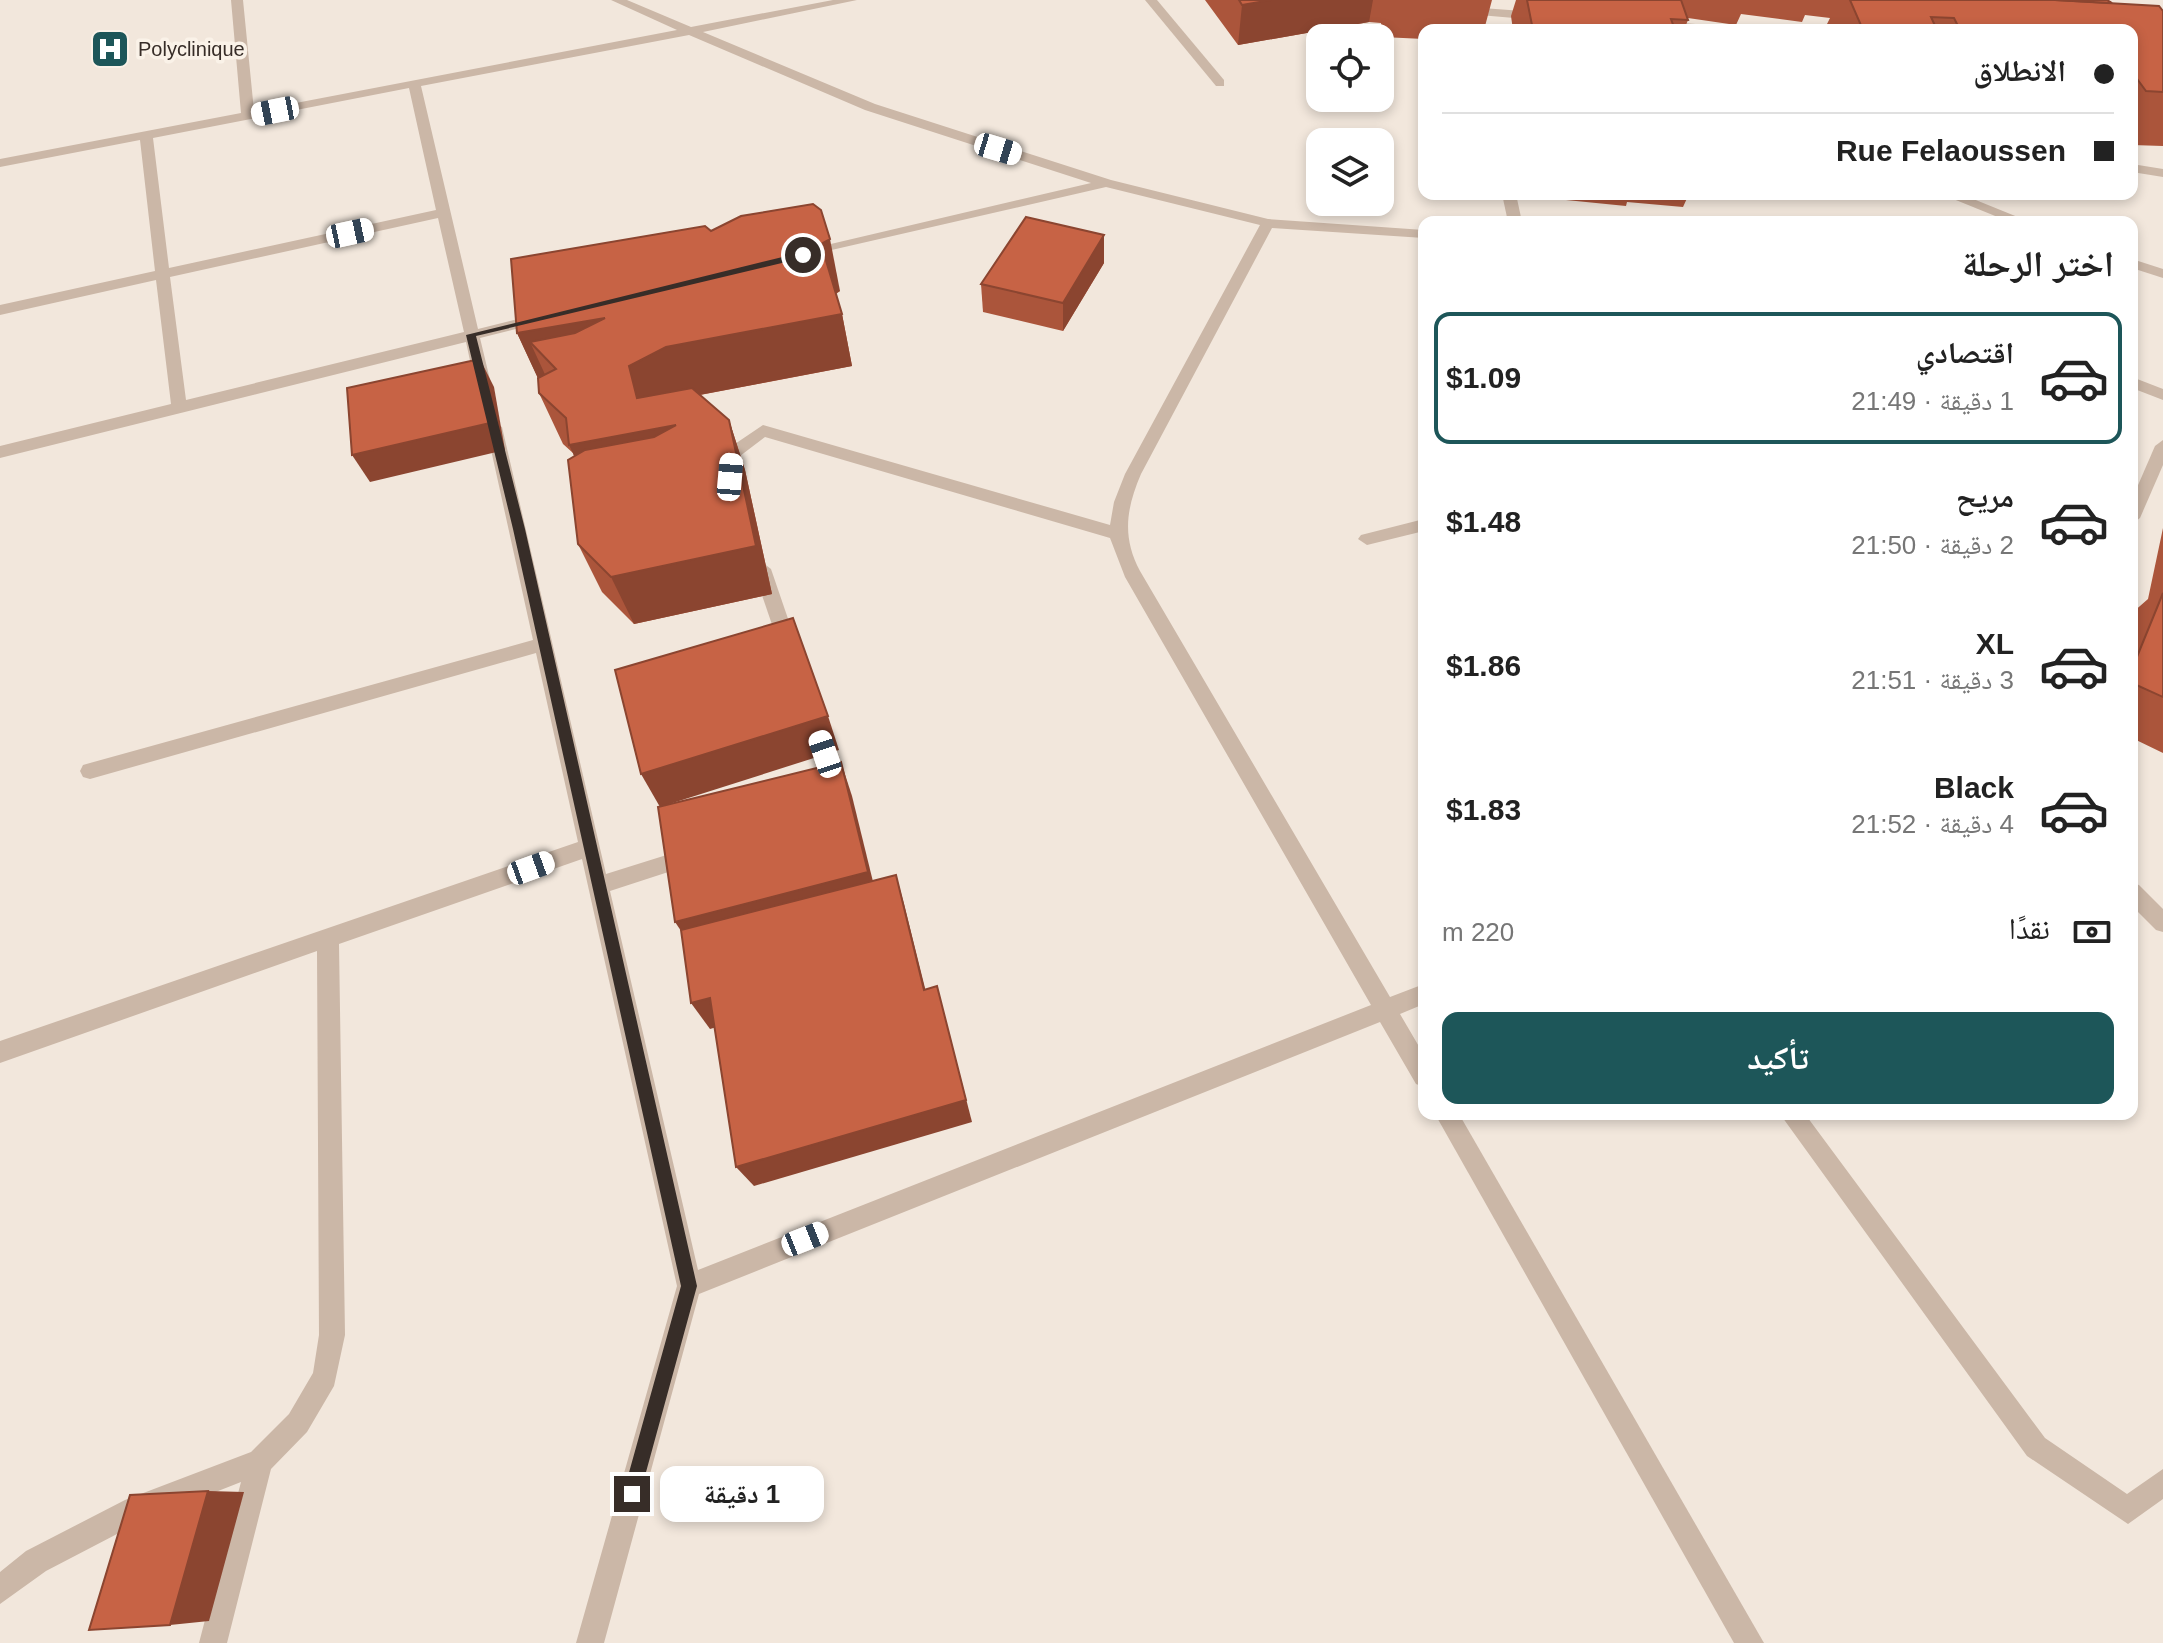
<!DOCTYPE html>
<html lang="ar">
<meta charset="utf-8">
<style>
:root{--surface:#fff;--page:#f6f6f6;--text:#222;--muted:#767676;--line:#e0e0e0;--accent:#1d5659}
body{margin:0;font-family:Arial,"Noto Naskh Arabic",sans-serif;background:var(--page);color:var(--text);direction:rtl;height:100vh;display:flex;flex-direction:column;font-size:30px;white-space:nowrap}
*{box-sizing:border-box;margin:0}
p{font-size:26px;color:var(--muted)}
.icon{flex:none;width:44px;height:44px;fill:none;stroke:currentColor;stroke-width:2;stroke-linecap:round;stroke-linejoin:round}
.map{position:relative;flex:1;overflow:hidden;direction:ltr}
.drawer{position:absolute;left:1418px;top:216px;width:720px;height:904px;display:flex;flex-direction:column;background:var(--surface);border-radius:16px;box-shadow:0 4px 12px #0003;direction:rtl}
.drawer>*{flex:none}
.top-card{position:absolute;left:1418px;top:24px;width:720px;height:176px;border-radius:16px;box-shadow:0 4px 12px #0003;direction:rtl;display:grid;align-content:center;height:176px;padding:0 24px;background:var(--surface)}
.buttons{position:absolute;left:1306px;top:24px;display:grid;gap:16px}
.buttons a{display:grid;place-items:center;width:88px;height:88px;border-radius:16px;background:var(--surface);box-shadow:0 4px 12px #0003;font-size:40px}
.end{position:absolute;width:36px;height:36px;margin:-18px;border:10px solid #372d28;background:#fff;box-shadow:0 0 0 4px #fff}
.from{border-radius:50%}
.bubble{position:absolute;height:56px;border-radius:16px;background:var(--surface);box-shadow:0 4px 12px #0003;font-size:26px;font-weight:800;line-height:56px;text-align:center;direction:rtl}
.car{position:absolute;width:24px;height:48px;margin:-24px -12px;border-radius:10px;box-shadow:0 0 6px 2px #0007;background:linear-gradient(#fff 24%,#345 0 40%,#fff 0 76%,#345 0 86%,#fff 0)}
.top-card b{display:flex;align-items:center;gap:28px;height:76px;font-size:30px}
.top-card b+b{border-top:2px solid var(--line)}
.top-card i{width:20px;height:20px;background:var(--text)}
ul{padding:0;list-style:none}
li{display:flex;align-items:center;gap:24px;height:132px;margin:0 16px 12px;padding:0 8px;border:4px solid transparent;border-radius:16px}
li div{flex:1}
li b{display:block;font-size:30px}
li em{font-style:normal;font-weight:800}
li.active{border-color:var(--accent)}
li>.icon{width:72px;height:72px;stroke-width:1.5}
h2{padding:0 24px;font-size:36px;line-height:96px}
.pay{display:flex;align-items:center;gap:20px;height:88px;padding:0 24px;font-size:30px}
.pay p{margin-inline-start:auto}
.action{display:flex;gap:16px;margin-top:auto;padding:16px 24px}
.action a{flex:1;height:92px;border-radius:16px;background:var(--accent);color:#fff;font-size:32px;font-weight:800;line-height:92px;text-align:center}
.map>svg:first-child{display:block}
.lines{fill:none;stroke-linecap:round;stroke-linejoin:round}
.minor{fill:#cbb7a7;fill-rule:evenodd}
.wall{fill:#ab553b}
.shaded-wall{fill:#8b4530}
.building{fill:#c76345;stroke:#8b4530;stroke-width:2}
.route{fill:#372d28}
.labels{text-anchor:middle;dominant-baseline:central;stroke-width:7;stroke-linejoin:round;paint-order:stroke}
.far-poi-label{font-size:20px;fill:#372d28;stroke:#faf2e8;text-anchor:start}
</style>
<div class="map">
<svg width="2163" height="1643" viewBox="0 0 2163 1643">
<rect width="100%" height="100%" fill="#f2e7dc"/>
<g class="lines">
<g class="minor">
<path d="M 231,0 L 243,0 L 254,111 L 677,30 L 611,0 L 627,0 L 691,27 L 833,0 L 857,0 L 703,32 L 875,104 L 1111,180 L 1268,219 L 1424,230 L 1424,238 L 1272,228 L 1141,474 C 1126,509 1122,537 1140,571 L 1390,997 L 1424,984 L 1424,1004 L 1400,1014 L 1424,1055 L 1424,1087 L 1416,1084 L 1380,1022 L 699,1294 L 604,1643 L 576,1643 L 677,1286 L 582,859 L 339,944 L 345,1335 L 334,1386 L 307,1432 L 271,1469 L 227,1643 L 199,1643 L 241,1482 L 142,1521 L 46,1571 L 0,1604 L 0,1572 L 26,1551 L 125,1500 L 251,1452 L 289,1414 L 313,1373 L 319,1335 L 317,951 L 0,1063 L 0,1041 L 578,842 L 536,653 L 90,779 L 83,777 L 80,771 L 83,765 L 90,763 L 533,640 L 486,427 L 494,422 L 502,427 L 606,874 L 692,847 L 699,850 L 702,856 L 699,862 L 610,891 L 698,1270 L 1371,1005 L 1125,577 L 1110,538 L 765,437 L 740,456 L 737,474 L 731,476 L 723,470 L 726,450 L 763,425 L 1110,525 L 1114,502 L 1125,474 L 1260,225 L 1106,187 L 801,257 L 801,251 L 1091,183 L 865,110 L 689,35 L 421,86 L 478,329 L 542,313 L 549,318 L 547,321 L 480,338 L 491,384 L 489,388 L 483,389 L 475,384 L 466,342 L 0,458 L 0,446 L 171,404 L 156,280 L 0,315 L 0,305 L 155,271 L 140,140 L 0,167 L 0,159 L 241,113 ZM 409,88 L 436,210 L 169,268 L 153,138 ZM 438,218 L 464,332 L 186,400 L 170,277 Z"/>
<polygon points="1145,0 1157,0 1224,80 1224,86 1216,86"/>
<polygon points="1456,0 1470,0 1482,8 1538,12 1544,16 1538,20 1479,15"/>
<polygon points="1658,21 1720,26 1726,30 1654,28 1652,25"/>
<polygon points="2132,164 2163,169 2163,177 2132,172"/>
<polygon points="1502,194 1516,194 1522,222 1508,222"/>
<polygon points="1941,194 1961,194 2030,222 2010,222"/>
<polygon points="2132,259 2163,269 2163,278 2132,268"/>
<polygon points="2132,377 2163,389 2163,400 2132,388"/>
<polygon points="2163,440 2163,465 2140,518 2132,524 2132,499 2155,446"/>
<polygon points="1424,519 1424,531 1367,545 1358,539 1361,535"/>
<polygon points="762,562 771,569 798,648 795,653 789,655 780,648 753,569"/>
<polygon points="817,723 824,725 827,731 844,782 841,799 827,799 807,731 810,725"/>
<polygon points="2132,883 2139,885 2163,909 2163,932 2156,930 2132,906"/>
<polygon points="1435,1114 1459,1114 1764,1643 1734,1643"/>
<polygon points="1780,1114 1805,1114 2045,1438 2127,1494 2163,1469 2163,1499 2128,1524 2027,1456"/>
</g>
</g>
<g class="wall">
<polygon points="1205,0 1492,0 1484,30 1424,30 1424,39 1382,37 1381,23 1369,22 1238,45"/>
<polygon points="1516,0 2107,0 2112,3 2163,11 2163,146 2132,145 2132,30 1824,30 1830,18 1805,15 1802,22 1741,14 1736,25 1688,18 1688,20 1684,30 1513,30 1511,16"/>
<polygon points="1535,194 1689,194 1683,207 1627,202 1626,206 1536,197"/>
<polygon points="711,231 840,291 836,294 842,314 852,366 700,395 729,420 745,470 772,594 634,624 602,592 578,544 574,456 573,453 563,444 539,393 538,378 517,333"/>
<polygon points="1104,235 1104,263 1063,331 983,312 981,284"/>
<polygon points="2163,528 2163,753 2132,738 2132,613 2148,599"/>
</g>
<g class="shaded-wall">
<polygon points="1271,0 1373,0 1369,22 1238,45 1242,5"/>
<polygon points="1104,235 1104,263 1063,331 1063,303"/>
<polygon points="830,239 840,291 831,296 821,244"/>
<polygon points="842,314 852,366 683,398 676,425 593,495 569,445 637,398 629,366 666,347"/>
<polygon points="605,318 556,369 530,342 549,383 541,385 517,333"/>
<polygon points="480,359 494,387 505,450 370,482 352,455"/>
<polygon points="729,420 745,470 772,594 634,624 611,577"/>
<polygon points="828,716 839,750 660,807 641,774"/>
<polygon points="841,762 852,796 878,902 694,950 675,922"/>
<polygon points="896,875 904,904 932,1016 924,990"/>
<polygon points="937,986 972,1122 754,1186 736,1167"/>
<polygon points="710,998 727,1024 710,1029 691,1003"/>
<polygon points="208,1491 244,1492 209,1621 170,1625"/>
</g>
<g class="building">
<polygon points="1239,0 1271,0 1242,5"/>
<polygon points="1527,0 1681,0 1688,20 1671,19 1675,30 1533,30"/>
<polygon points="1850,0 2055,0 2159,6 2163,11 2163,92 2146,91 2132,72 2132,30 1960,30 1954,18 1931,17 1937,30 1863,30"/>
<polygon points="2055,0 2107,0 2112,3"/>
<polygon points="813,204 821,210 830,239 821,244 842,314 666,347 629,366 637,398 692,388 729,420 756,546 611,577 578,544 568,460 585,450 654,437 676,425 569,445 566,418 539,393 538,378 556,369 530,342 575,333 605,318 517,333 511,259 705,226 711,231 741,216"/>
<polygon points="1026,217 1104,235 1063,303 981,284"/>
<polygon points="480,359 490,423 352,455 347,388"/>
<polygon points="2163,593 2163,697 2132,683 2132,669"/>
<polygon points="793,618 828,716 641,774 615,670"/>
<polygon points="841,762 868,872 675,922 658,807"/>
<polygon points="896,875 924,990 937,986 966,1100 736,1167 710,998 691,1003 681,930"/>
<polygon points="208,1491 170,1625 89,1630 130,1495"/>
</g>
<polygon class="route" points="803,252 807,257 476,336 525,529 697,1286 640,1494 632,1503 623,1494 681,1286 513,529 466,335"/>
<defs>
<symbol id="hospital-square" viewBox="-11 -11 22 22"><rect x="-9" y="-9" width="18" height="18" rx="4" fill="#1d5659" stroke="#faf2e8"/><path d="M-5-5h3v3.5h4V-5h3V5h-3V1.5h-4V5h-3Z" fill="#fff"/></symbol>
</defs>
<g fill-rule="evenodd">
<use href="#hospital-square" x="88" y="27" width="44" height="44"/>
</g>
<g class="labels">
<g class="far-poi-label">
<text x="138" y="49">Polyclinique</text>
</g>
</g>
</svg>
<div class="buttons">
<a><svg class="icon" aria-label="locate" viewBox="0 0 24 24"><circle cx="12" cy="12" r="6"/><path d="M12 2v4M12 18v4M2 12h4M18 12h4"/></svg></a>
<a><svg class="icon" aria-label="layers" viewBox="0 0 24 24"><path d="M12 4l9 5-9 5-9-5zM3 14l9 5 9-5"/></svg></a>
</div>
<i class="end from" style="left:803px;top:255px"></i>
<i class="end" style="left:632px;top:1494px"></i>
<div class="bubble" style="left:660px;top:1466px;width:164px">1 دقيقة</div>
<i class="car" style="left:275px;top:111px;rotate:259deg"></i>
<i class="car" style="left:998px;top:149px;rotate:107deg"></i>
<i class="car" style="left:350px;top:233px;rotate:78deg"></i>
<i class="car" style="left:730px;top:477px;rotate:5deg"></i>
<i class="car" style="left:825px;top:754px;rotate:341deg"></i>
<i class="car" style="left:531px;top:868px;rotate:70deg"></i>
<i class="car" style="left:805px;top:1239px;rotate:68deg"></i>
<div class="top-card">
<b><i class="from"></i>الانطلاق</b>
<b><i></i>Rue Felaoussen</b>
</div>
<section class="drawer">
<h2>اختر الرحلة</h2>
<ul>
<li class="active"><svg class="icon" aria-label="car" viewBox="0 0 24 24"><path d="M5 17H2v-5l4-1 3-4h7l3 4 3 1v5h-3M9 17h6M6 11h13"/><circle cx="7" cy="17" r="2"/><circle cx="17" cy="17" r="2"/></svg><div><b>اقتصادي</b><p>1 دقيقة · 21:49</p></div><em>$1.09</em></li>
<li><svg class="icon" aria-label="car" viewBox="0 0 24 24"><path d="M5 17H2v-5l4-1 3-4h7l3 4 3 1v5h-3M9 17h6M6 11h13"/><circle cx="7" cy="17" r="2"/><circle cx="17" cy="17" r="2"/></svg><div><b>مريح</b><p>2 دقيقة · 21:50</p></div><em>$1.48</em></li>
<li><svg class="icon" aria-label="car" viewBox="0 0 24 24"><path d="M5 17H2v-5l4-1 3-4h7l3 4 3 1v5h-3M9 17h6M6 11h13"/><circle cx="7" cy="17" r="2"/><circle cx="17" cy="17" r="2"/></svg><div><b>XL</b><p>3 دقيقة · 21:51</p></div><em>$1.86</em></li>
<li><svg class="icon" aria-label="car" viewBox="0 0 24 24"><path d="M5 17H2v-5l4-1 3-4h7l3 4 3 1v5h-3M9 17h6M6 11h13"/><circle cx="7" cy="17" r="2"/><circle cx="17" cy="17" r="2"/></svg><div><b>Black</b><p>4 دقيقة · 21:52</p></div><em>$1.83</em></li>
</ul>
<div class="pay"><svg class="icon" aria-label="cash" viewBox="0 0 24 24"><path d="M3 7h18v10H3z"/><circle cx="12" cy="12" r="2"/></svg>نقدًا<p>220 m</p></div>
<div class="action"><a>تأكيد</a></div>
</section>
</div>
